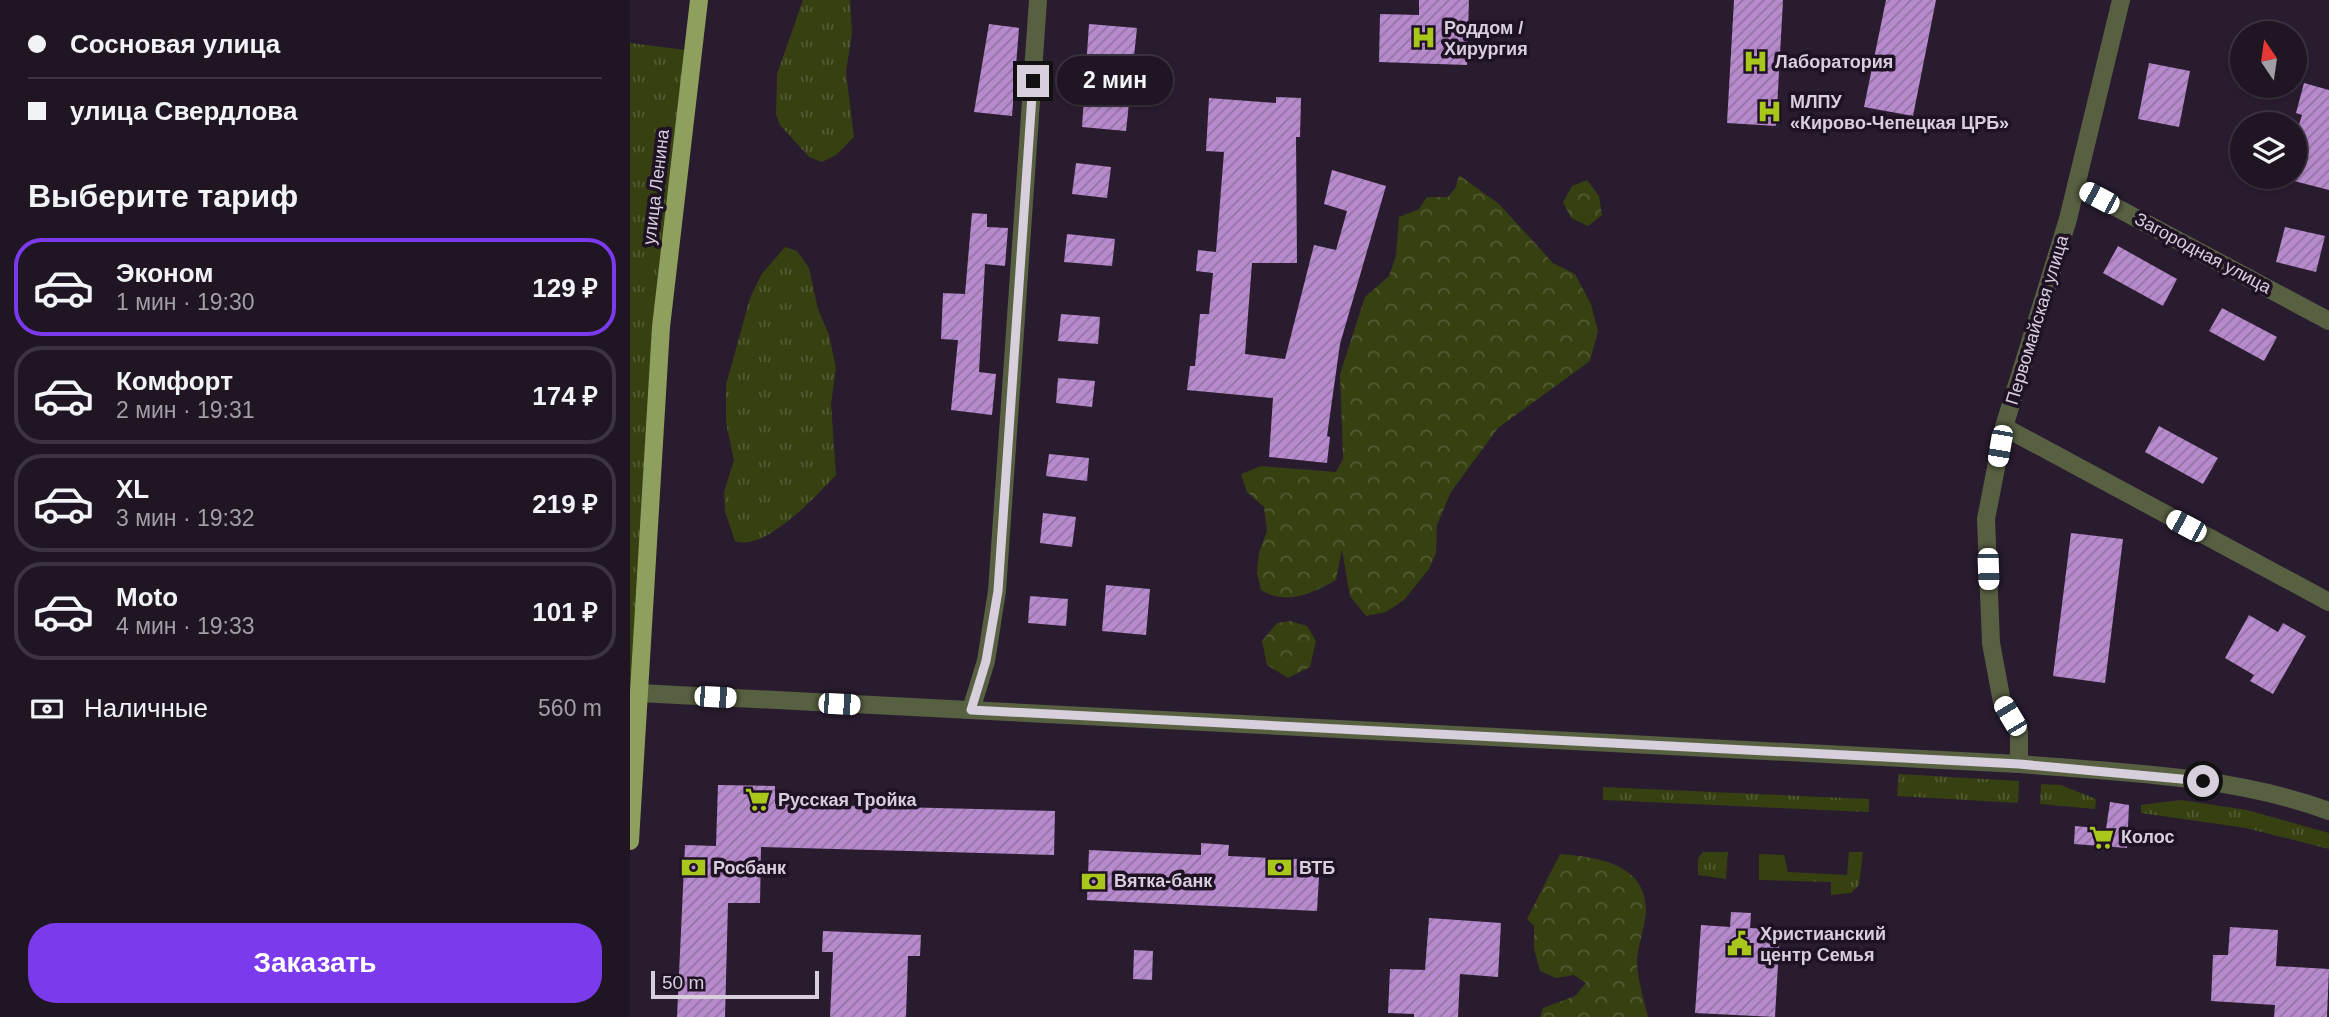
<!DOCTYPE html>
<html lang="ru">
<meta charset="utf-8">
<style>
:root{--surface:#1f1523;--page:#2c2230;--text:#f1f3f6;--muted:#a19fa6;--line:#3c3441;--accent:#7c3aed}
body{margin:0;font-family:Arial,sans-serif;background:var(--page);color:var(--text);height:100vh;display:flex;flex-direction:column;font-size:26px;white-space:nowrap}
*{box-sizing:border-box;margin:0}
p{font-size:23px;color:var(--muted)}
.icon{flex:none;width:38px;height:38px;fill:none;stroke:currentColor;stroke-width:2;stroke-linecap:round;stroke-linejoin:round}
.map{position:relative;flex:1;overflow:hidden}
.details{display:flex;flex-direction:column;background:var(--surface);width:630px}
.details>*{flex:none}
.top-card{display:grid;align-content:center;height:154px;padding:0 28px;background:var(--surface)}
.needle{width:46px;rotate:347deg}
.buttons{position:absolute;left:1600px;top:21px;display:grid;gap:14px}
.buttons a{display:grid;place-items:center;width:77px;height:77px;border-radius:50%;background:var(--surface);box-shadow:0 2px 5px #0004,0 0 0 2px var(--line);font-size:35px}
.scale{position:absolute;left:21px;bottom:18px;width:168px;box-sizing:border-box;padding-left:7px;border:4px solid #d7cfdc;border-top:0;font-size:19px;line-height:24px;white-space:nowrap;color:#d7cfdc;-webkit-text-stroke:5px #1f1225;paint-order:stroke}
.end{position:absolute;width:32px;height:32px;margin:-16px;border:9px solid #d7cfdc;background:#111;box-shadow:0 0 0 4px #111}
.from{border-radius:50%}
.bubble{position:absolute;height:49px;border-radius:24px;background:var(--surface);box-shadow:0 2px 5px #0004,0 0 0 2px var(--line);font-size:23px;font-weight:700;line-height:49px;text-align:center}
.car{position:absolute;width:21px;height:42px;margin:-21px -10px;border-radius:9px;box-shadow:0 0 5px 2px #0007;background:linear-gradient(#fff 24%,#345 0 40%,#fff 0 76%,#345 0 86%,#fff 0)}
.top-card b{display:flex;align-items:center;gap:24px;height:66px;font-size:26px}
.top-card b+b{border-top:2px solid var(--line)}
.top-card i{width:18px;height:18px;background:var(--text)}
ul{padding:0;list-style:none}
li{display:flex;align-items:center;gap:21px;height:98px;margin:0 14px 10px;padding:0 14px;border:4px solid var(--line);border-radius:28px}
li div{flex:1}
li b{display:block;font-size:26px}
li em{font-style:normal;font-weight:700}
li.current{border-color:var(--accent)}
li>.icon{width:63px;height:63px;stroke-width:1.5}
h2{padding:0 28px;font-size:32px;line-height:84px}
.pay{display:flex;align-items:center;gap:18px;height:77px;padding:0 28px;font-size:26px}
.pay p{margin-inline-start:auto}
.button{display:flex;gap:14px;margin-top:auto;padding:14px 28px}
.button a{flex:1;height:80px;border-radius:28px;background:var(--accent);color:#fff;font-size:28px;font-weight:700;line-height:80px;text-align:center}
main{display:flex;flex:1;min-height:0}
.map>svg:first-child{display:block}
.grass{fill:url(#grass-tufts)}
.forest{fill:url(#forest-crowns)}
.building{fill:url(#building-hatch)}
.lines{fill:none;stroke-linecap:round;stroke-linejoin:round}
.minor{stroke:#586042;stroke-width:18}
.major{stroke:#8f9f5e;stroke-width:18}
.route{stroke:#d7cfdc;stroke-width:9}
.labels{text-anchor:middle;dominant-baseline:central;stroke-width:7;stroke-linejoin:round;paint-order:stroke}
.poi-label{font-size:18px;font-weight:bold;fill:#d7cfdc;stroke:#1f1225;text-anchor:start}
.street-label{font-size:18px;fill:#d7cfdc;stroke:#1f1225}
</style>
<main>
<section class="details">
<div class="top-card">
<b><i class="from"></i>Сосновая улица</b>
<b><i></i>улица Свердлова</b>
</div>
<h2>Выберите тариф</h2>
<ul>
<li class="current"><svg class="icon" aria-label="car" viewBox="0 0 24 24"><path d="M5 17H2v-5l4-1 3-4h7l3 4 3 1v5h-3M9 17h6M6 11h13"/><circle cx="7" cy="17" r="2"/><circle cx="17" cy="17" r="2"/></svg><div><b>Эконом</b><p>1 мин · 19:30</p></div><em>129 ₽</em></li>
<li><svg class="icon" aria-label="car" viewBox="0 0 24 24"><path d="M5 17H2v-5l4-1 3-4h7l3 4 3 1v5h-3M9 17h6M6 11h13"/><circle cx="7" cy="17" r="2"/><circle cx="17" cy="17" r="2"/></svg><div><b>Комфорт</b><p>2 мин · 19:31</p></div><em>174 ₽</em></li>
<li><svg class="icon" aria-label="car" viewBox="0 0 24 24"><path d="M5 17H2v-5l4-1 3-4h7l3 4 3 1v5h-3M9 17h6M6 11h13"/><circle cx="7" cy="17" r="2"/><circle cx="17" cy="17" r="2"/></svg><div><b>XL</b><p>3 мин · 19:32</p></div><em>219 ₽</em></li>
<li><svg class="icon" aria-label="car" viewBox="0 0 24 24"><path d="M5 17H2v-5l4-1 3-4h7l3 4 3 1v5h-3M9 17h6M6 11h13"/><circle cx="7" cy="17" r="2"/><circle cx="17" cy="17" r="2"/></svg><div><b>Moto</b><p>4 мин · 19:33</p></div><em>101 ₽</em></li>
</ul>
<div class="pay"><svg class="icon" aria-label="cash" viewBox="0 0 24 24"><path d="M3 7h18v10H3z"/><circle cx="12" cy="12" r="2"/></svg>Наличные<p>560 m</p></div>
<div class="button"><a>Заказать</a></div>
</section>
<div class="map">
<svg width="1699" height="1017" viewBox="0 0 1699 1017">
<defs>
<pattern id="grass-tufts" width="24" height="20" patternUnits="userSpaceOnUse" patternTransform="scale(1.75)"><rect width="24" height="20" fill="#364011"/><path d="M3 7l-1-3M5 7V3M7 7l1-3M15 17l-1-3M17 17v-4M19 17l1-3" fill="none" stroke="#525b33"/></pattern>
<pattern id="forest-crowns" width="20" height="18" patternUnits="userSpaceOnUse" patternTransform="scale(1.75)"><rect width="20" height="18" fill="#364011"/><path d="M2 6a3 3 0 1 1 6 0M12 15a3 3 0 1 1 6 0" fill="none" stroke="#525b33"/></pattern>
<pattern id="building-hatch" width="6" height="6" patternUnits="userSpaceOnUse" patternTransform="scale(1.75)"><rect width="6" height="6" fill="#b68acc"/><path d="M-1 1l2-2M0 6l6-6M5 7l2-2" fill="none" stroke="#9373a3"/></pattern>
</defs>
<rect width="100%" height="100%" fill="#291c2f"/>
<g class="grass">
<polygon points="173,0 220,0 222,33 216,72 224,137 206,155 192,162 179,157 150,125 146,115 147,74"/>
<polygon points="0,43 64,51 50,169 0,841"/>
<path d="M 155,247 L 167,251 L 179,268 L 188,309 L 199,335 L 206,368 L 201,404 L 206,475 C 187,495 134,553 105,541 L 95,512 L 94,492 L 104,460 L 96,423 L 96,385 L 120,298 L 131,275 Z"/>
<polygon points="1269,774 1389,781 1388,803 1267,796"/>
<polygon points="1411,784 1431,785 1466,799 1465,809 1410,804"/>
<polygon points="973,787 1239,799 1239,812 973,800"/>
<polygon points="1551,800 1617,810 1699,833 1699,849 1616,828 1511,813 1511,805"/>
<polygon points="1073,852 1098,852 1096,879 1068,875 1068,858"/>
<polygon points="1219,852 1233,852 1229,885 1221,893 1201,895 1201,882 1129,880 1129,854 1154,855 1158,872 1217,875"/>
</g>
<g class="forest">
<path d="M 829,175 L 869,204 L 923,263 L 945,274 L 961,304 L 968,331 L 960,361 L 868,428 L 821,492 L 807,525 L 806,553 L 799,569 L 774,600 L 756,612 L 736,616 L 720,596 L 712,550 L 706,580 C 683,593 656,606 631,590 L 627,573 L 629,552 L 637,531 L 634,507 L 617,492 L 611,474 L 631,466 L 706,472 L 713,459 L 710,374 L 735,297 L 759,276 L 766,256 L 769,217 L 789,209 L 797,197 L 818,197 L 826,187 Z"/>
<polygon points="957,180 969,196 972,215 958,226 941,218 933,202 942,186"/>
<polygon points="660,621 677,626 686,641 680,667 658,678 637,665 632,641 647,623"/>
<path d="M 930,854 C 966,857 1015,863 1016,909 C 1016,927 1007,945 1007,963 C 1008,981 1014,1000 1018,1017 L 910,1017 L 913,1008 L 945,996 L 956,983 L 944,975 L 926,978 L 910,971 L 904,949 L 904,926 L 897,919 Z"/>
</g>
<g class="building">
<polygon points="789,0 839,0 837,65 749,62 750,14 789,15"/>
<polygon points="1104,0 1153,0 1146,126 1097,123"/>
<polygon points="1256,0 1306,0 1283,116 1234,107"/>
<polygon points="359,24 389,28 382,116 344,112"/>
<polygon points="459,24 507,28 496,131 452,127"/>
<polygon points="1519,63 1560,71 1549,127 1508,119"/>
<polygon points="1674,83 1699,90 1699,190 1664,181 1664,141 1672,115 1666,113"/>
<polygon points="646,97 671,98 670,137 666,137 667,263 622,263 615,354 655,359 684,245 706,250 717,211 694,204 702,170 756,186 710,344 697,436 700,437 697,463 639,457 643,398 557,390 560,366 565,366 570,314 579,314 583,273 566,271 568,250 586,252 594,152 576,151 579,98 646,103"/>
<polygon points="446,163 481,167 477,198 442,194"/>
<polygon points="342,213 357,214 357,227 378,228 375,266 355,264 349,372 366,374 362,415 321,410 328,340 311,339 313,293 335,294"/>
<polygon points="1655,227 1695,236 1686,272 1646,262"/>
<polygon points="437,234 485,239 482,266 434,262"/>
<polygon points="1488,246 1547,279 1533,306 1473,273"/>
<polygon points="1592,308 1647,337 1634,361 1579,331"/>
<polygon points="431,314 470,317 468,344 428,341"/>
<polygon points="428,378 465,381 462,407 426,403"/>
<polygon points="1529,426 1588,458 1573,484 1515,452"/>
<polygon points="419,454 459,458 457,481 416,476"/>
<polygon points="413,513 446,517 442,547 410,543"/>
<polygon points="1441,533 1493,539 1475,683 1423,676"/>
<polygon points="476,585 520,589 516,635 472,631"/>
<polygon points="400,596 438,599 436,626 398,623"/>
<polygon points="1619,615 1648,632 1653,623 1676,636 1643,694 1620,681 1624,675 1595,658"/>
<polygon points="88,785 145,786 145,804 425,811 424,855 131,847 130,903 98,903 95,1017 47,1017 55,845 86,846"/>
<polygon points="1480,802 1499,805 1497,848 1444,844 1445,826 1476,829"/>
<polygon points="571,843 599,845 598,856 690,860 687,911 457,900 459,850 571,855"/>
<polygon points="1101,912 1121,913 1120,928 1150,930 1145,1017 1065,1013 1071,925 1100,927"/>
<polygon points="799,918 871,923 868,977 830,974 828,1017 784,1017 784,1014 758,1013 760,969 795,970"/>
<polygon points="1600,927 1648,930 1646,966 1699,969 1697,1017 1644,1017 1645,1005 1581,1001 1583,955 1598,955"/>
<polygon points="193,931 291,935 290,956 278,956 276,1017 200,1017 203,952 192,952"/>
<polygon points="504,950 523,951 522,980 503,979"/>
</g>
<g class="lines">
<g class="minor">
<polyline points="1446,186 1699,321"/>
<polyline points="1374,427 1699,602"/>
<path d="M 9,693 L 1389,764 C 1492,773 1601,775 1699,811"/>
<polyline points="341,710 356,661 367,591 408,0"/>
<polyline points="1389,764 1389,731 1372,702 1361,643 1356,519 1374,427 1438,219 1491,0"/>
</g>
<polyline class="major" points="0,841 31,327 69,0"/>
</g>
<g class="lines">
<polyline class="route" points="403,81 368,591 356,661 341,710 1389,764 1573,781"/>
</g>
<defs>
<symbol id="hospital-bare" viewBox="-9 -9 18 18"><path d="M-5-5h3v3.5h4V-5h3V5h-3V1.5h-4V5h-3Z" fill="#a9c71a" stroke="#1f1225" stroke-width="2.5" paint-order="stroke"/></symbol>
<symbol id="supermarket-bare" viewBox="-9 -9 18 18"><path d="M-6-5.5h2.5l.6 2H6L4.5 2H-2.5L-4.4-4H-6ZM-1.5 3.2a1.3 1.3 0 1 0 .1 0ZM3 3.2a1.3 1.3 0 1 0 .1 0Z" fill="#a9c71a" stroke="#1f1225" stroke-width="2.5" paint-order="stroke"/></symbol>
<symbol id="bank-bare" viewBox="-9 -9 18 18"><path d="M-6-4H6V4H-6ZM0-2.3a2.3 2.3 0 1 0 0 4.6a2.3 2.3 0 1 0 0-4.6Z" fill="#a9c71a" stroke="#1f1225" stroke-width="2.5" paint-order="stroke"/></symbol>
<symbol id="civic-bare" viewBox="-9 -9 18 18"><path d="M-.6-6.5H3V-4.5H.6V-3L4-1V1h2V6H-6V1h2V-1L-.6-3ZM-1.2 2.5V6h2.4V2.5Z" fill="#a9c71a" stroke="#1f1225" stroke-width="2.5" paint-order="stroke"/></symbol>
</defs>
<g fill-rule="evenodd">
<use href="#hospital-bare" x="776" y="20" width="35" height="35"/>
<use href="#hospital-bare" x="1108" y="44" width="35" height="35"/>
<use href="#hospital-bare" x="1122" y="94" width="35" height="35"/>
<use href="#supermarket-bare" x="110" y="782" width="35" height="35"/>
<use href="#supermarket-bare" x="1454" y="820" width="35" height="35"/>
<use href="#bank-bare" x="46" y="850" width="35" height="35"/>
<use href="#bank-bare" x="632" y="850" width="35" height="35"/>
<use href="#bank-bare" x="446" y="864" width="35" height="35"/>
<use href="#civic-bare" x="1092" y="926" width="35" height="35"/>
</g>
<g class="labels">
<g class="poi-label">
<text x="814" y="28">Роддом /<tspan x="814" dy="21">Хирургия</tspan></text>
<text x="1145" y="62">Лаборатория</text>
<text x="1160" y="102">МЛПУ<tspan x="1160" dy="21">«Кирово-Чепецкая ЦРБ»</tspan></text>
<text x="148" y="800">Русская Тройка</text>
<text x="1491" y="837">Колос</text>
<text x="83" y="868">Росбанк</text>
<text x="669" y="868">ВТБ</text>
<text x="484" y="881">Вятка-банк</text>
<text x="1130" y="934">Христианский<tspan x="1130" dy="21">центр Семья</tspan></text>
</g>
<g class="street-label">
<text transform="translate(26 187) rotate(-83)">улица Ленина</text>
<text transform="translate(1573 253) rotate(28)">Загородная улица</text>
<text transform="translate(1407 320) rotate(-73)">Первомайская улица</text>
</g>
</g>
</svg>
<div class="buttons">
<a><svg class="needle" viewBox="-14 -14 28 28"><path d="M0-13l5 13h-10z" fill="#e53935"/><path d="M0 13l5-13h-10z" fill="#a19fa6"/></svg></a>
<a><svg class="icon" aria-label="layers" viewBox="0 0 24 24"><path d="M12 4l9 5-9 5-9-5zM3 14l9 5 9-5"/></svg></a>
</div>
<div class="scale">50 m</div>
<i class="end from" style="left:1573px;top:781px"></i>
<i class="end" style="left:403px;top:81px"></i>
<div class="bubble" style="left:427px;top:56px;width:116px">2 мин</div>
<i class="car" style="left:1469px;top:198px;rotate:298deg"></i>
<i class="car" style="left:1370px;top:446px;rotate:190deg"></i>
<i class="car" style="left:1556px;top:526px;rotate:298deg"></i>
<i class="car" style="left:1358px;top:569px;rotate:178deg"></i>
<i class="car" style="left:85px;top:697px;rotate:93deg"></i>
<i class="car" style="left:209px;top:704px;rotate:93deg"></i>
<i class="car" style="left:1380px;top:716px;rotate:329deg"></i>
</div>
</main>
